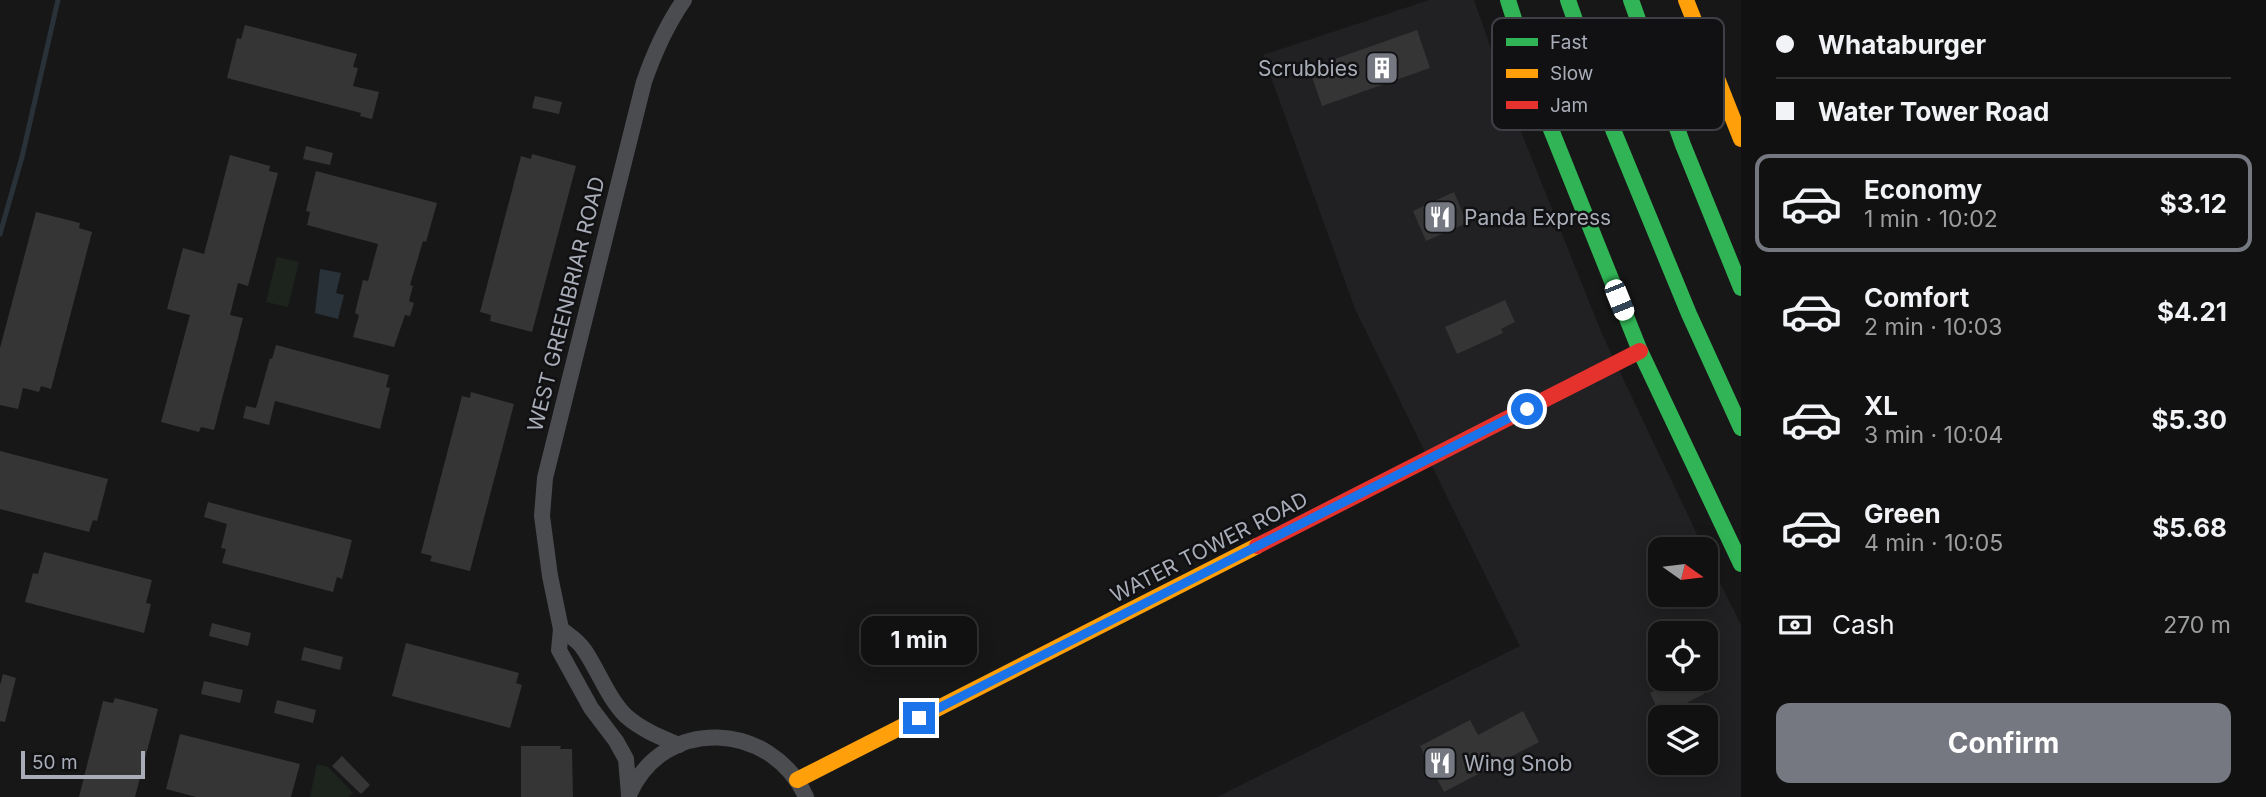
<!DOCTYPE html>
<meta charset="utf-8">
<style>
:root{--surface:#111;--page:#1a1a1a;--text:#f1f3f6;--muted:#9c9d9f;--line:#303131;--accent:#757880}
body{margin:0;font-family:Inter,sans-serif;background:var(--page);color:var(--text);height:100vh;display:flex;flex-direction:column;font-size:26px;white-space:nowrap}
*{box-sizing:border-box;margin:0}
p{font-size:23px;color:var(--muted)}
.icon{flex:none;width:38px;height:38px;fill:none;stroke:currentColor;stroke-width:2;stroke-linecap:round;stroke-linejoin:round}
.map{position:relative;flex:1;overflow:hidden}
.drawer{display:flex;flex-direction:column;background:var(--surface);width:525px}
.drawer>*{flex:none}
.banner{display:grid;align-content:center;height:154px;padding:0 35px;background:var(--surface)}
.needle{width:46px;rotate:104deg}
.fabs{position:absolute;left:1648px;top:537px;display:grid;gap:14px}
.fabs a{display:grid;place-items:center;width:70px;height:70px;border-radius:14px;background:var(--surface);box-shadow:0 4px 18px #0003,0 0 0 2px var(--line);font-size:35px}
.scale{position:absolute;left:21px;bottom:18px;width:124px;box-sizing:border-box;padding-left:7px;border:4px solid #a8adb8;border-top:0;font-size:19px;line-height:24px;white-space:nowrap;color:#a8adb8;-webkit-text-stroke:5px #111113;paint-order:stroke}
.end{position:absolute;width:32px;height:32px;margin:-16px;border:9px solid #1a73e8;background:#fff;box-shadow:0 0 0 4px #fff}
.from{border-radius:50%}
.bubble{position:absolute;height:49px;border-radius:14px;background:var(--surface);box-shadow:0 4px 18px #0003,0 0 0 2px var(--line);font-size:23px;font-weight:700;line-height:49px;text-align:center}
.car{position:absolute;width:21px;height:42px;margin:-21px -10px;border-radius:9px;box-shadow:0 0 5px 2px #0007;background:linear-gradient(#fff 24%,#345 0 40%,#fff 0 76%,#345 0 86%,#fff 0)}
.banner b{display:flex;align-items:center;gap:24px;height:66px;font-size:26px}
.banner b+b{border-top:2px solid var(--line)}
.banner i{width:18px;height:18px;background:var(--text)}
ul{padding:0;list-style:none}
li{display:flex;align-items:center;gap:21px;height:98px;margin:0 14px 10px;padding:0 21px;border:4px solid transparent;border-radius:14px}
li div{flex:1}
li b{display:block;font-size:26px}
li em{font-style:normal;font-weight:700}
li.selected{border-color:var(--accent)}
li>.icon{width:63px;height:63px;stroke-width:1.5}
.pay{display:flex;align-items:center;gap:18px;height:77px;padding:0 35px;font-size:26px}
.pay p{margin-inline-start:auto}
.primary-button{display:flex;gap:14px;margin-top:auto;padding:14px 35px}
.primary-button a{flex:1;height:80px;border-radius:14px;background:var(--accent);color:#fff;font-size:28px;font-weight:700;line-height:80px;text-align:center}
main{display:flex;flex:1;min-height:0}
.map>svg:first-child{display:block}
.built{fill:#212123;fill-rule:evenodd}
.green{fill:#1d241e}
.water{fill:#2a3239}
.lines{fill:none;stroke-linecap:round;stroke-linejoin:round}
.stream{stroke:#2a3239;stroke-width:5}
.building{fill:#353536}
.street{stroke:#4b4c50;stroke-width:16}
.fast{stroke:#30b455;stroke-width:16}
.slow{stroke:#ff9f0a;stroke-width:16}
.jam{stroke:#e5322d;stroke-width:16}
.route{stroke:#1a73e8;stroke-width:9}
.labels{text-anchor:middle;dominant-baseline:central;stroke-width:5;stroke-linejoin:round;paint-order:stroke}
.poi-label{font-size:21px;fill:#a8adb8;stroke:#111113;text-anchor:start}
.street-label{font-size:21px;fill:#a8adb8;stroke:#111113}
.key{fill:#111113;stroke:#3e4045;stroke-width:2}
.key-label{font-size:19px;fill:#a8adb8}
</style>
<main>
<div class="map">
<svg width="1741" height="797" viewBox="0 0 1741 797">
<rect width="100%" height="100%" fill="#171717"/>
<path class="built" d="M 1429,0 L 1474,0 L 1514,114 L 1602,334 L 1704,549 L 1661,550 L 1661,595 L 1706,595 L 1706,554 L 1741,625 L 1741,797 L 1217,797 L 1520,646 L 1355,309 L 1263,55 ZM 1661,634 L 1706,634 L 1706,679 L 1661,679 ZM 1661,718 L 1706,718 L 1706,763 L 1661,763 Z"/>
<g class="green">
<polygon points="277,257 299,262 288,307 266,302"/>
<polygon points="317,764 328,767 353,793 349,797 310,797"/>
</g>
<polygon class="water" points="320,269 341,273 336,293 344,295 338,319 315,313"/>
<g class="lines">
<polyline class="stream" points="0,234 22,157 58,0"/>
</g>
<g class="building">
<polygon points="245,25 357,54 353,67 358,68 353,86 379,92 372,119 360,116 361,113 227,78 237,38 241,39"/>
<polygon points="1417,30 1430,68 1322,106 1312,77 1335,69 1332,60"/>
<polygon points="535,96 562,102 559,114 532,108"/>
<polygon points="306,146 333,153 330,165 303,159"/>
<polygon points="532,154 576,166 532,332 490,321 491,315 480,312 521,156 531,159"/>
<polygon points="230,155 270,166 269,171 278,173 248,286 238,283 230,315 243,318 214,430 201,427 199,432 161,422 190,315 167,309 183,248 204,254"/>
<polygon points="316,171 437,203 426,242 423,241 410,285 413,286 409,301 414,303 410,316 405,315 394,347 353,337 359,315 355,313 363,280 368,281 378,244 307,225 310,212 306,211"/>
<polygon points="1454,192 1467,223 1426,241 1413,211"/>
<polygon points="36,212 80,223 79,228 92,232 51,389 41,386 39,392 23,388 18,409 0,405 0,348"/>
<polygon points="1505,300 1515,322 1501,329 1503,333 1457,354 1445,327"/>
<polygon points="276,345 389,375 386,387 390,388 380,429 275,401 269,425 243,418 246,406 256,408 270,358 272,359"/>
<polygon points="471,392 514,404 470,571 430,561 432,556 421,553 462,396 470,398"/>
<polygon points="0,451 108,479 97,521 93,520 89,532 0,509"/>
<polygon points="208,502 352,540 342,579 337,577 333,592 222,563 226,549 221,548 227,524 204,517"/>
<polygon points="44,552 152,580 146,603 151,604 144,633 25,602 33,573 38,574"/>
<polygon points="212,623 251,633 248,646 209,636"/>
<polygon points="406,643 519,673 516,683 522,685 510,728 392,696"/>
<polygon points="304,647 343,657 340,670 301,660"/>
<polygon points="3,674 16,678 5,722 0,721 0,685"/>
<polygon points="1678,679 1696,679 1704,694 1661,716 1650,693"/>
<polygon points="204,681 243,690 240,703 201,694"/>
<polygon points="115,698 158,709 135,797 79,797 103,701 113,703"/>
<polygon points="277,700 316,710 313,723 274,713"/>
<polygon points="1523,711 1539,742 1444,792 1420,746 1470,720 1478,735"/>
<polygon points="180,734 300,764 291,797 196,797 166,789"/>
<polygon points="521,746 561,746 560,749 572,749 573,797 521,797"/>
<polygon points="342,756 370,785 361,794 332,766"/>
</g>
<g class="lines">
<g class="street">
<path d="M 561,629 C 569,635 580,642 585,651 C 599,672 608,698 626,716 C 642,730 660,737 679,745"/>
<path d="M 629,795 L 626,759 L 616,741 L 591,708 L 559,650 L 561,629 L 550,576 L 542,516 L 545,478 L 644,82 C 654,53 666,26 684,0"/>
<path d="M 629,795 C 663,715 772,721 806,797"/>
</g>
<g class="fast">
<polyline points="1508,0 1542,107 1640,351 1741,564"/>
<polyline points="1568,0 1614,132 1689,314 1741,428"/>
<polyline points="1631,0 1683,145 1741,288"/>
</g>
<g class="slow">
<polyline points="1686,0 1741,139"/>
<polyline points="797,780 1257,546"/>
</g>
<polyline class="jam" points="1257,546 1640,351"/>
</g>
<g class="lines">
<polyline class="route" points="919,718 1527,409"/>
</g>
<defs>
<symbol id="building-square" viewBox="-11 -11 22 22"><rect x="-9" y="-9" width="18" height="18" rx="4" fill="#757880" stroke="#111113"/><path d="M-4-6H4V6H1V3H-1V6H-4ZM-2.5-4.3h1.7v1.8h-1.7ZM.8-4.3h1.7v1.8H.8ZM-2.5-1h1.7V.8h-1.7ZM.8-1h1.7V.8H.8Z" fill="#fff"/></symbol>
<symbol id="restaurant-square" viewBox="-11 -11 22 22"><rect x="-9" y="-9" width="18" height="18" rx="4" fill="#757880" stroke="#111113"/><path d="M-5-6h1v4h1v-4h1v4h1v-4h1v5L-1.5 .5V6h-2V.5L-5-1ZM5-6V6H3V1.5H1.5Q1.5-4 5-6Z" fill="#fff"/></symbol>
</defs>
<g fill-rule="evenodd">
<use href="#building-square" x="1363" y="49" width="38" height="38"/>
<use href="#restaurant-square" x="1421" y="198" width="38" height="38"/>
<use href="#restaurant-square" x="1421" y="744" width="38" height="38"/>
</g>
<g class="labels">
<g class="poi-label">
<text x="1358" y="68" text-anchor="end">Scrubbies</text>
<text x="1464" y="217">Panda Express</text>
<text x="1464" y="763">Wing Snob</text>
</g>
<g class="street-label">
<text transform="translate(566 304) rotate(-76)">WEST GREENBRIAR ROAD</text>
<text transform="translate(1209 547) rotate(-27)">WATER TOWER ROAD</text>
</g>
</g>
<rect x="1492" y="18" width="232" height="112" rx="10" class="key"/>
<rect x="1506" y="38" width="32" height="8" fill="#30b455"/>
<rect x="1506" y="69" width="32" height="9" fill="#ff9f0a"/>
<rect x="1506" y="101" width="32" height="8" fill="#e5322d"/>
<g class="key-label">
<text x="1550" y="49">Fast</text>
<text x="1550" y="80">Slow</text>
<text x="1550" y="112">Jam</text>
</g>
</svg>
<div class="fabs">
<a><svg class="needle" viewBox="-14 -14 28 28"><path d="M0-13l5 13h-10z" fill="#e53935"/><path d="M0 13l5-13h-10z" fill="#9c9d9f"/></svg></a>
<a><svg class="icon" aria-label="locate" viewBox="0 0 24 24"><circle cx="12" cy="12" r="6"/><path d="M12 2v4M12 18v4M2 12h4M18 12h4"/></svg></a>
<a><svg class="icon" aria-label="layers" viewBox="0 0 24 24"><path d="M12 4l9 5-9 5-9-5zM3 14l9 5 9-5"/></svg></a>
</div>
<div class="scale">50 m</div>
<i class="end from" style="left:1527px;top:409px"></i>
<i class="end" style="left:919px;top:718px"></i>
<div class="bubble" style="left:861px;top:616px;width:116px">1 min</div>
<i class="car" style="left:1619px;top:300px;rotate:158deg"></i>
</div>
<section class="drawer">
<div class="banner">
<b><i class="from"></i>Whataburger</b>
<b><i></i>Water Tower Road</b>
</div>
<ul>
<li class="selected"><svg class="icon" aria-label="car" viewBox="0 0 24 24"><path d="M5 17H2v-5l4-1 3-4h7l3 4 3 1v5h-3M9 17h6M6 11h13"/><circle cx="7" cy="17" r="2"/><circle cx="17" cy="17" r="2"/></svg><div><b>Economy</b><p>1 min · 10:02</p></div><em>$3.12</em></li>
<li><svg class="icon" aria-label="car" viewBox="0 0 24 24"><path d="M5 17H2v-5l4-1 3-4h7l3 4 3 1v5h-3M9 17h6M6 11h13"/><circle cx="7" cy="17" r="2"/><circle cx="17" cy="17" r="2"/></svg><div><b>Comfort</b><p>2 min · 10:03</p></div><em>$4.21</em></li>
<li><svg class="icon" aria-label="car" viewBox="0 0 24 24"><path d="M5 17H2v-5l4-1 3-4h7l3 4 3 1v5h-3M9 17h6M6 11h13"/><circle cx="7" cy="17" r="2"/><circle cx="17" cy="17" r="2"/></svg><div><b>XL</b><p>3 min · 10:04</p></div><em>$5.30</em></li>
<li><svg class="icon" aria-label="car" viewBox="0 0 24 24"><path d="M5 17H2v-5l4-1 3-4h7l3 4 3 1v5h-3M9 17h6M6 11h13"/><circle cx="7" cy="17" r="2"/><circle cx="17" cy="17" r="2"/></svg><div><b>Green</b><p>4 min · 10:05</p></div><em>$5.68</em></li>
</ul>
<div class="pay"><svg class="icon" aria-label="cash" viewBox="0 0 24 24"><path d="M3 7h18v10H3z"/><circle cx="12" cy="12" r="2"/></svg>Cash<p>270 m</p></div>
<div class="primary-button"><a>Confirm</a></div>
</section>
</main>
